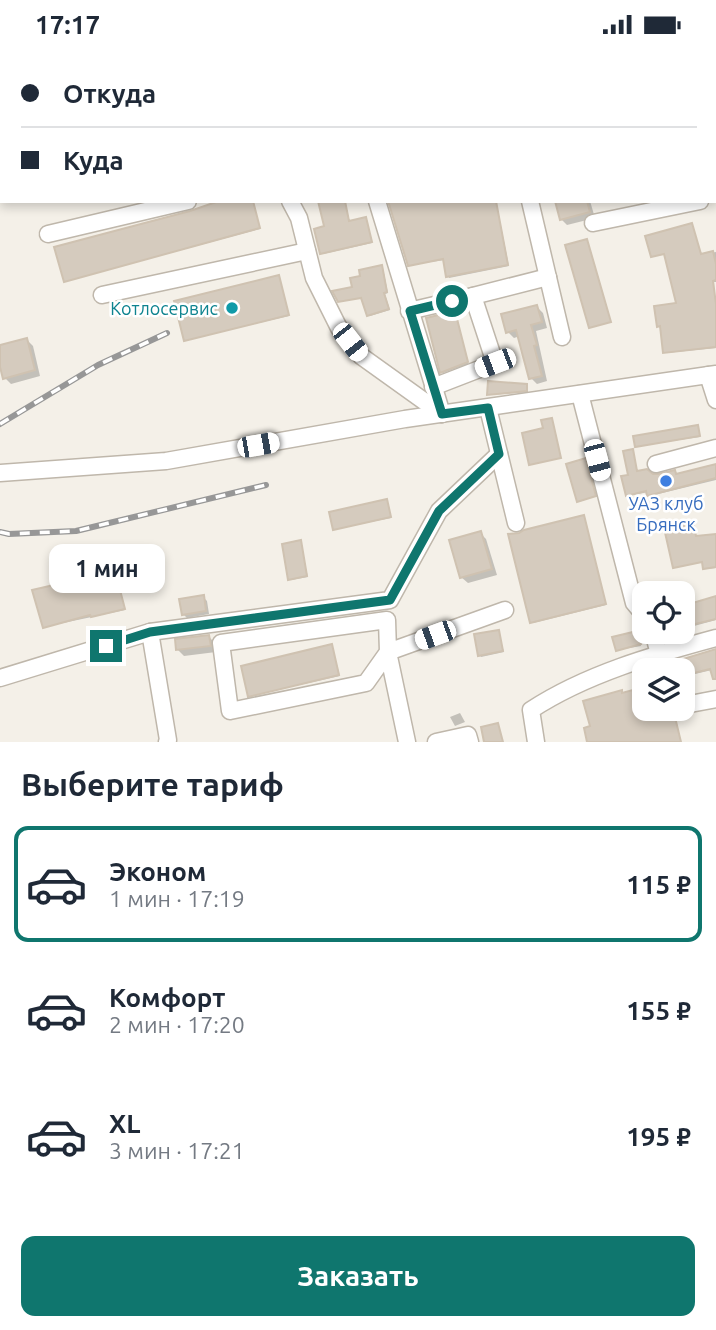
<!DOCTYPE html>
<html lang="ru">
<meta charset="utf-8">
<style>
:root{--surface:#fff;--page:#f2f2f3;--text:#1f2937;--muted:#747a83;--line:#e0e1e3;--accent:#0f766e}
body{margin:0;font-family:Ubuntu,sans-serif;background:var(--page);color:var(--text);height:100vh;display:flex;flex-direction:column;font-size:26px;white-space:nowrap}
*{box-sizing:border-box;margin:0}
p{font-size:23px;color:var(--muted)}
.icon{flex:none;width:38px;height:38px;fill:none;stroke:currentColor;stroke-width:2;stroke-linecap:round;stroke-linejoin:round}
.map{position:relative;height:693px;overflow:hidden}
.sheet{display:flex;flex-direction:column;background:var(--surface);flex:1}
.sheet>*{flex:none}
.hud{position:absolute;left:0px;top:0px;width:718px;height:154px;box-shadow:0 4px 10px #0003;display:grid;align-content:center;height:154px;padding:0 21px;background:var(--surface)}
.controls{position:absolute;left:632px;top:532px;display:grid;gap:14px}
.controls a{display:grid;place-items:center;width:63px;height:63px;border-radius:14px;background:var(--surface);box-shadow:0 4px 10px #0003;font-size:35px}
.end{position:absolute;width:32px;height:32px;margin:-16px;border:9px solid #0f766e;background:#fff;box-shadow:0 0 0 4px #fff}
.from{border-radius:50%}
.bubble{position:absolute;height:49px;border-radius:14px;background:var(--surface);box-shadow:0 4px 10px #0003;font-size:23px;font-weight:600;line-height:49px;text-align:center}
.car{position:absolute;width:21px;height:42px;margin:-21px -10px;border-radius:9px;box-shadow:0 0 5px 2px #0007;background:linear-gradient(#fff 24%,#345 0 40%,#fff 0 76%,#345 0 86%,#fff 0)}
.hud b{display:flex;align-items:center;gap:24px;height:66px;font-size:26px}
.hud b+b{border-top:2px solid var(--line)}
.hud i{width:18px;height:18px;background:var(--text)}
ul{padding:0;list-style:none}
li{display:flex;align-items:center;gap:21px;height:116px;margin:0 14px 10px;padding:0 7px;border:4px solid transparent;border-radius:14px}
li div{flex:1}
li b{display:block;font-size:26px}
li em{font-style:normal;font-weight:600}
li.on{border-color:var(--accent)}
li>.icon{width:63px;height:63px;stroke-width:1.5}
h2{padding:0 21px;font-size:32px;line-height:84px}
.button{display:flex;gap:14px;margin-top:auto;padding:14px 21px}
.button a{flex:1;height:80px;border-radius:14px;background:var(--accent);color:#fff;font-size:28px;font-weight:600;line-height:80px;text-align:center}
.status{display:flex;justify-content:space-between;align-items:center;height:49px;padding:0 35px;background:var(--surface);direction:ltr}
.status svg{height:19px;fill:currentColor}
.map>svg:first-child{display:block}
.shadow{fill:#0003}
.building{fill:#d5cbbe;stroke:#cfc2b1;stroke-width:2}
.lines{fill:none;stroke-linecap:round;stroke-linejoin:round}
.minor-casing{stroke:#bfb7ab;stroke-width:19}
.minor{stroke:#fff;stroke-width:16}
.rail-casing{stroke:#979797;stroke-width:6}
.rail{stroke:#fff;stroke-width:3.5;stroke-dasharray:10;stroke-linecap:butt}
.route{stroke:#0f766e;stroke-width:9}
.culture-dot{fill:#0f9aa8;stroke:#fff;stroke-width:2.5}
.shop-dot{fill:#3f7fe0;stroke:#fff;stroke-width:2.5}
.labels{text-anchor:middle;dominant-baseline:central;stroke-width:5;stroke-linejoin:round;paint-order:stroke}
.culture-label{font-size:18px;fill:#0d838f;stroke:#fff;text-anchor:end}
.shop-label{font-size:18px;fill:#366cbe;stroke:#fff}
</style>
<div class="status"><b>17:17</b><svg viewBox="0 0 49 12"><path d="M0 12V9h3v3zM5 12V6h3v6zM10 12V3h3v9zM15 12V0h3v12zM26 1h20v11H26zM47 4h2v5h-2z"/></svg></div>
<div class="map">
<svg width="716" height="693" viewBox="0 0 716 693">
<rect width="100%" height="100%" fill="#f4f0e8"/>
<g class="shadow">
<polygon points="84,0 154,0 149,2"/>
<polygon points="445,0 464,0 464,2 438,2"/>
<polygon points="520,0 646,0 647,2 520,2"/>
<polygon points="0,8 2,8 0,33"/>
<polygon points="253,152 260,180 65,232"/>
<polygon points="345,152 350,174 367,171 372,194 323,205 326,179"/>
<polygon points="496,152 509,217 449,229 445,211 409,216"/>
<polygon points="557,152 590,152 595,169 567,176 562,171"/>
<polygon points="692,176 701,206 716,203 716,233 714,233 716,299 666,304 661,278 658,277 678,256 666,205 653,207"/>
<polygon points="383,219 388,244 385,245 390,261 370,267 363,249 339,252"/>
<polygon points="279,228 289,267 185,291"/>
<polygon points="537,258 543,264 547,279 536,282 547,332 537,335 531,329 520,287 514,289 508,283"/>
<polygon points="455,265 468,315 443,324 442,323"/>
<polygon points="27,291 33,297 40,327 11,335 5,329 0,311 0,298"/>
<polygon points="527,337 528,343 489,346"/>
<polygon points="698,378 700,388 637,397"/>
<polygon points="633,402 638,424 654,427 675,423 677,427 716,417 716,431 650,447 648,443 629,447"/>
<polygon points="388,454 391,469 335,480"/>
<polygon points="584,468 606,556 533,574 532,573"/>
<polygon points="692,475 697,489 716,487 716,519 706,520 704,513 674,518"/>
<polygon points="480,484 486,490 497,526 468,534 461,528"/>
<polygon points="300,493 308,528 291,531 290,530"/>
<polygon points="115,524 125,561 44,578"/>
<polygon points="203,548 207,552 209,565 187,569 183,565"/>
<polygon points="716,549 716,571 694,577 693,575"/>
<polygon points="498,582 504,603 481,608 480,606"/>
<polygon points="638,585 641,597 618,601"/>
<polygon points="209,588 215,594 216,603 184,607 178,601"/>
<polygon points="332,597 340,627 249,647"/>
<polygon points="716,601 716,627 712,621 682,628 682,621 663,621 662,617"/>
<polygon points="644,639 644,660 674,661 681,693 589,693"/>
<polygon points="460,664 465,673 455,677 450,668"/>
</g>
<g class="building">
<polygon points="219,152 253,152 260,179 64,233 54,198 190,162"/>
<polygon points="318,152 345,152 349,172 366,168 372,193 320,205 314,180 324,177"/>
<polygon points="388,152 496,152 508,216 446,228 443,210 408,217"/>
<polygon points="555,152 587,152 590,163 560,171"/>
<polygon points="692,174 701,205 713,202 716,215 716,231 713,232 716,255 716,298 663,304 660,277 657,278 654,257 676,254 664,205 651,208 645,187"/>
<polygon points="587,190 611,273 589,279 565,196"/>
<polygon points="382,216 387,243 384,244 389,260 367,267 361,249 338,253 332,242 352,238 350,229 360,227 359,221"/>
<polygon points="279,226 289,266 184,292 174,252"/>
<polygon points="537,256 542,273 531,276 537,296 534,297 542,327 529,330 516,281 506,284 501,265"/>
<polygon points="455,262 468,313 440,324 426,269"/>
<polygon points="27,289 35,321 3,330 0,318 0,296"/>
<polygon points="488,332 527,335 527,342 487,346"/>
<polygon points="552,369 561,409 529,416 522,384 543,379 541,371"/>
<polygon points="698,376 700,387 635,398 633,387"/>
<polygon points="633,400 637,422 647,420 653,425 658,425 675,421 676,425 716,415 716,429 647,447 646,442 626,447 621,427 628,426 623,402"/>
<polygon points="586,409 596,447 577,453 566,415"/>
<polygon points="387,450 391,468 333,481 329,463"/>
<polygon points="584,466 606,555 530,574 508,485 519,484 524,481"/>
<polygon points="693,473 696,487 716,485 716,518 703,520 702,513 673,519 664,479"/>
<polygon points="481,482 492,520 460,529 449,491"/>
<polygon points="301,491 307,527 288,531 282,495"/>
<polygon points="115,522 125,560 91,568 90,566 43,579 32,541"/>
<polygon points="204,546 206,562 182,566 179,550"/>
<polygon points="716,547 716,570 691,576 686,556"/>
<polygon points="499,581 503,602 478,607 474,585"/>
<polygon points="637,582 641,595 616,602 612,588"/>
<polygon points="209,586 211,597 176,601 175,590"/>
<polygon points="332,595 339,626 248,648 241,617"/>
<polygon points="716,600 716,630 713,630 710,620 682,627 682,621 647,621"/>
<polygon points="644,638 644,665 673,660 681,693 587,693 584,679 590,677 583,652 622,641 622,644"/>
<polygon points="498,674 503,693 484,693 481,678"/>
</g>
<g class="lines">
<defs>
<g id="minor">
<polyline points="494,0 495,2"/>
<polyline points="416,2 424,0"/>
<polyline points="290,152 299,169 314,229 339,279 361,307 442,365"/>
<polyline points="377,152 442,365"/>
<polyline points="530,152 562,288"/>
<polyline points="593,174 700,152"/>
<polyline points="48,185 188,152"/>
<polyline points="102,246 307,202"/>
<polyline points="473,247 548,228"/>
<polyline points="409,262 473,247 495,314 433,338"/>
<polyline points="708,326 716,351"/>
<polyline points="580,345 634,554 644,566"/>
<polyline points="488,359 516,474"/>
<polyline points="656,415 716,399"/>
<polyline points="0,424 166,412 405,370 716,325"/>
<polyline points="150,583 168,691 167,693"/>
<polyline points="653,583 659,605"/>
<polyline points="0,629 150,583 390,551 439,462 499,405"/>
<polyline points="690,655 716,650"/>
<polyline points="407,693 388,603 387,571 221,594 230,662 366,634 388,603 505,561"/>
<polyline points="436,693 468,686 470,693"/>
<path d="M 536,693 L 531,661 C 586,625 653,606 716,589"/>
</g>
</defs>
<use href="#minor" class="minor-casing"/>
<use href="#minor" class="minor"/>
<defs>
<g id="rail">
<polyline points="359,2 366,0"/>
<polyline points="0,95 2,95"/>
<polyline points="0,375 98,316 167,284"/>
<polyline points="0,483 9,485 76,482 266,436"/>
</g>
</defs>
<use href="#rail" class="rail-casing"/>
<use href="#rail" class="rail"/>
</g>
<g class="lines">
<polyline class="route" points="106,597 150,583 390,551 439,462 499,405 488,359 442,365 410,262 452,252"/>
</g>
<circle class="culture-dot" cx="232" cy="259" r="7"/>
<circle class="shop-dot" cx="666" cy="432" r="7"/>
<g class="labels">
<g class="culture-label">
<text x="218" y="259">Котлосервис</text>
</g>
<g class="shop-label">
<text x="666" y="454">УАЗ клуб<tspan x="666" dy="21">Брянск</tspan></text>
</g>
</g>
</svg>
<div class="controls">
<a><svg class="icon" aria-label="locate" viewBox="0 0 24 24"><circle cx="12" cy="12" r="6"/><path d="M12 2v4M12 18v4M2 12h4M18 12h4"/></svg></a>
<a><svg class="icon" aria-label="layers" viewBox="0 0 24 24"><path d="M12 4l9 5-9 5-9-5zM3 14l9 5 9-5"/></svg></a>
</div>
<i class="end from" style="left:452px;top:252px"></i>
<i class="end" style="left:106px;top:597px"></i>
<div class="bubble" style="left:49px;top:495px;width:116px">1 мин</div>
<i class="car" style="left:350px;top:293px;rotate:142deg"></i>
<i class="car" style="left:495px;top:314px;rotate:249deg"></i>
<i class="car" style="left:258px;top:396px;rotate:80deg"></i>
<i class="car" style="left:597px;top:411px;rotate:165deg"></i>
<i class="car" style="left:435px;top:586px;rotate:250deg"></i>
<div class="hud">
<b><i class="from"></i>Откуда</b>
<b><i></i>Куда</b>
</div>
</div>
<section class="sheet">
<h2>Выберите тариф</h2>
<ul>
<li class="on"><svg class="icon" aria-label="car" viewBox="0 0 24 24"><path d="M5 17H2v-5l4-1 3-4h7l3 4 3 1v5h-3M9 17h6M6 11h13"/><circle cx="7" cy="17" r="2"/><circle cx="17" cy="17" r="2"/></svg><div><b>Эконом</b><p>1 мин · 17:19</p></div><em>115 ₽</em></li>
<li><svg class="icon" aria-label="car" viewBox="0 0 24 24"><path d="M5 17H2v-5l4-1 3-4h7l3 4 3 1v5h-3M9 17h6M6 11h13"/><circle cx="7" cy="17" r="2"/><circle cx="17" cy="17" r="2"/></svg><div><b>Комфорт</b><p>2 мин · 17:20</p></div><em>155 ₽</em></li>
<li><svg class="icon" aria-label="car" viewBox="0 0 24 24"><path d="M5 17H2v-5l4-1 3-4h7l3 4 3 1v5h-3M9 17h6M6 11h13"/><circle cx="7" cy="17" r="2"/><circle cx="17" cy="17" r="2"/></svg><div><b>XL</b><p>3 мин · 17:21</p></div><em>195 ₽</em></li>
</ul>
<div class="button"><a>Заказать</a></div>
</section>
